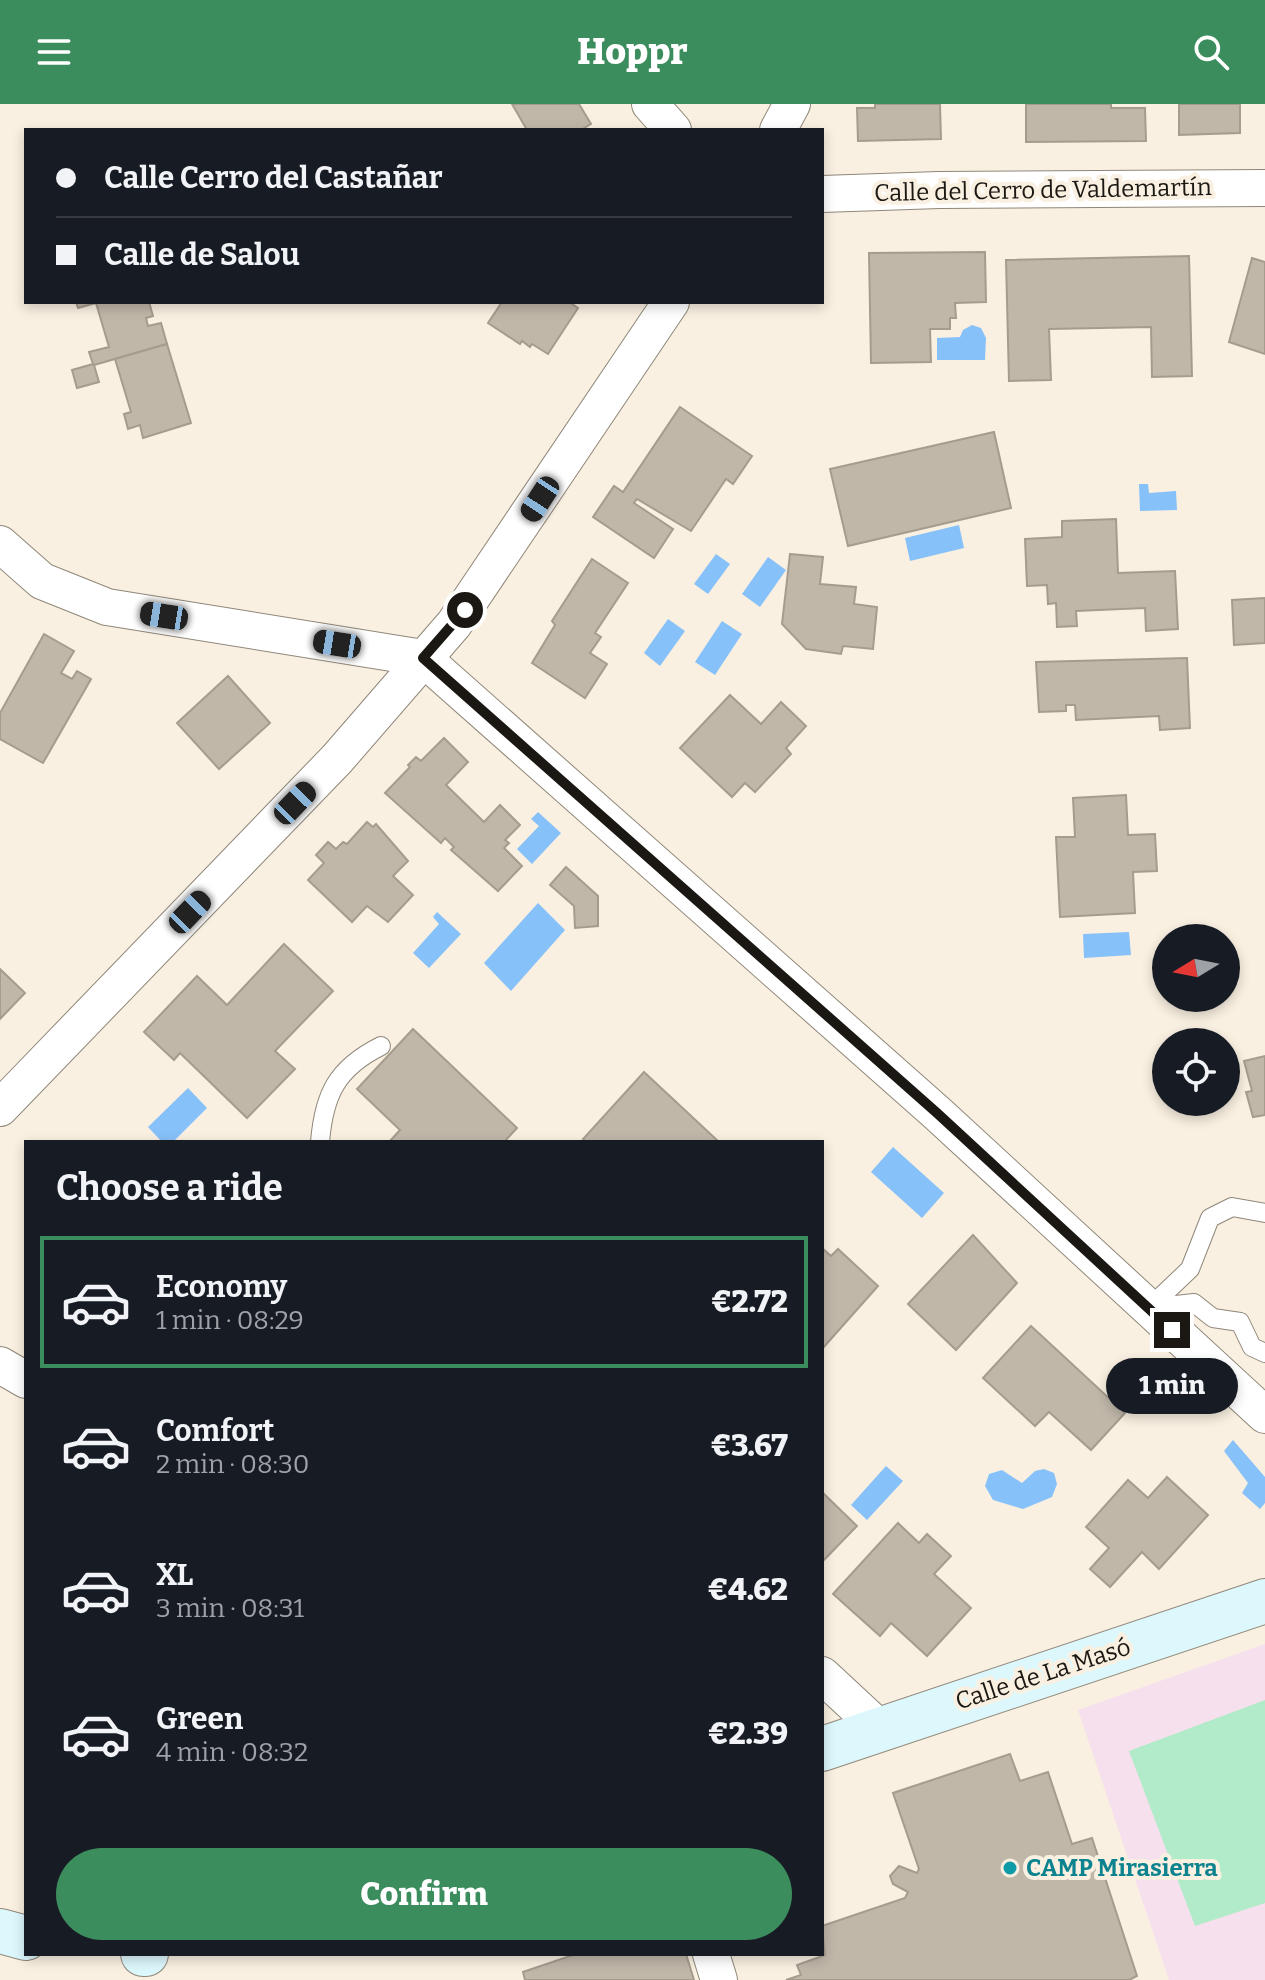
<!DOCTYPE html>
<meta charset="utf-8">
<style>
:root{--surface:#171b24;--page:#20242c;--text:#f1f3f6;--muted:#9ea1a6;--line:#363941;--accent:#3c8d5d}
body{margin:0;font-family:Bitter,serif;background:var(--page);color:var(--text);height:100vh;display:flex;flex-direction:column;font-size:30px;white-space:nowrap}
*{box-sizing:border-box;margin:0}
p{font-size:26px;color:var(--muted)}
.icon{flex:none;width:44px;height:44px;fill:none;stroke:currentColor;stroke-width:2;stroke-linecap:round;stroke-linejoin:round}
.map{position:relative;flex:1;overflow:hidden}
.sheet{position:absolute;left:24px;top:1036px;width:800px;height:816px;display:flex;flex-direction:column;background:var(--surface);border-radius:0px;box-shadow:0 4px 12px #0003}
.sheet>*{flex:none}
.top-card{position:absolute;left:24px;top:24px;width:800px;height:176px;border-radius:0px;box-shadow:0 4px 12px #0003;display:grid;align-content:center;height:176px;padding:0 32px;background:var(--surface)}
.needle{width:52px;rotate:260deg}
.fabs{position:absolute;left:1152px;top:820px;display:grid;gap:16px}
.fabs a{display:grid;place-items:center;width:88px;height:88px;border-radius:50%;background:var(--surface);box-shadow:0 4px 12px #0003;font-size:40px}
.end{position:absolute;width:36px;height:36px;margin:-18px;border:10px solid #1b1813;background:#fff;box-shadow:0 0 0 4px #fff}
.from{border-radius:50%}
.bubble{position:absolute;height:56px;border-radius:28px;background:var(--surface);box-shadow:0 4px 12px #0003;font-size:26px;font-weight:800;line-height:56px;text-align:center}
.car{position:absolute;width:24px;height:48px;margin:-24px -12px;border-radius:10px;box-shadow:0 0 6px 2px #0007;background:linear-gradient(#222 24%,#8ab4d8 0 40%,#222 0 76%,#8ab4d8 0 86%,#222 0)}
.top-card b{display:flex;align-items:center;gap:28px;height:76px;font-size:30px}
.top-card b+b{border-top:2px solid var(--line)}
.top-card i{width:20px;height:20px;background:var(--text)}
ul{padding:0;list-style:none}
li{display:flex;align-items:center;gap:24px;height:132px;margin:0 16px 12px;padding:0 16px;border:4px solid transparent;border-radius:0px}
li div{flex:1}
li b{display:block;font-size:30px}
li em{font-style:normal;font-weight:800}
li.selected{border-color:var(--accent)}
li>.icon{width:72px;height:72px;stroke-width:1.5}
h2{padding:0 32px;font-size:36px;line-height:96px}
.action{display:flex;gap:16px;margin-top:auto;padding:16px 32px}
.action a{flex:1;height:92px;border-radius:48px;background:var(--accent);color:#fff;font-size:32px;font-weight:800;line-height:92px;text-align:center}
header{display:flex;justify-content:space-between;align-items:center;height:104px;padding:0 32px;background:var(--accent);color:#fff;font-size:36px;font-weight:800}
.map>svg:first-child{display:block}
.education{fill:#f6e0ed}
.green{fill:#b1ebca}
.water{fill:#87c1f9}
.building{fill:#c0b7a9;stroke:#a59c8e;stroke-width:2}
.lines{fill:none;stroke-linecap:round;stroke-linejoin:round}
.lane-casing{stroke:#8f8779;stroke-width:20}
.street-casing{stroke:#8f8779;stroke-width:38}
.secondary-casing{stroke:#8f8779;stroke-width:46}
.lane{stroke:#fff;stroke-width:18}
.street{stroke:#fff;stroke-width:36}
.secondary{stroke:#ddf8fd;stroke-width:44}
.route{stroke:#1b1813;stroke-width:10}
.culture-dot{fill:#0f9aa8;stroke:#f9f0e1;stroke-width:3}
.labels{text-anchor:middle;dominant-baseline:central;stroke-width:8;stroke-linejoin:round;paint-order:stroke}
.street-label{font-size:24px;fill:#1b1813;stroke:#f9f0e1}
.culture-label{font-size:24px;font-weight:bold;fill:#0d838f;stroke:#f9f0e1;text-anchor:start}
</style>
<header><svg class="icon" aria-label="menu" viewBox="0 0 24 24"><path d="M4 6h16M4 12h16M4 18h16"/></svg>Hoppr<svg class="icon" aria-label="search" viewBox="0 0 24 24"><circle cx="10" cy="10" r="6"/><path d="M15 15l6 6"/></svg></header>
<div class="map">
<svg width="1265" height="1876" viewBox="0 0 1265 1876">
<rect width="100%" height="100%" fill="#f9f0e1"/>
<polygon class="education" points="1265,1540 1265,1876 1169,1876 1078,1606"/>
<polygon class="green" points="1265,1596 1265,1799 1195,1822 1129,1647"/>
<g class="water">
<polygon points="972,221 981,224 986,234 985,256 937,256 937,234 960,233 963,226"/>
<polygon points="1139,380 1148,380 1149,389 1176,387 1177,406 1140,407"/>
<polygon points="959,421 964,444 910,457 905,434"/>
<polygon points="716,450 730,460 708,490 694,480"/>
<polygon points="768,453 786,466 760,503 742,490"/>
<polygon points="668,515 685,527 660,562 644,549"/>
<polygon points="722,517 742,530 715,571 695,558"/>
<polygon points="538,708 561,729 532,760 517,745 539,722 531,715"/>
<polygon points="538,799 565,826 511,887 484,859"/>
<polygon points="437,808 461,830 429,864 413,849 439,820 433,813"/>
<polygon points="1129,828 1131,851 1084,854 1083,830"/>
<polygon points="188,984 207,1004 173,1038 162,1038 148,1023"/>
<polygon points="893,1043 944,1089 922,1114 871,1068"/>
<polygon points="1233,1336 1265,1373 1265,1399 1260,1405 1242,1389 1248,1379 1224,1347"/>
<polygon points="886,1362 903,1377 867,1416 851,1401"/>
<polygon points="1044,1365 1054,1369 1057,1380 1052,1393 1023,1405 993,1396 985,1382 989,1370 1002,1366 1022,1379 1035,1367"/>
</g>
<g class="building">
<polygon points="512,0 579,0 591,20 581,26 527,26"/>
<polygon points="875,0 940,0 941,35 858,37 857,4 875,4"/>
<polygon points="1026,0 1111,0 1111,4 1145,4 1146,37 1026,38"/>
<polygon points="1179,0 1240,0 1240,29 1179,31"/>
<polygon points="985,148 986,198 955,199 956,214 950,214 950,225 930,225 931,258 871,259 869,149"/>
<polygon points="1189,152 1192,272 1152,273 1151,223 1049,225 1051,276 1009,277 1006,156"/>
<polygon points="1252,154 1265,158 1265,250 1229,238"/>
<polygon points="76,198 149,198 153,212 146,214 148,222 161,219 167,240 94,261 99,278 77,284 72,266 93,260 89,248 109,243 96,199 78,204"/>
<polygon points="502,198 569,198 578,204 548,250 532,240 530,243 522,237 520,240 488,219"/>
<polygon points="167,240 191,319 143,334 140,321 128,325 124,310 131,308 115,255"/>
<polygon points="680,303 752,352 733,380 726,375 691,427 637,395 634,399 673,425 654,454 593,413 614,382 623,388"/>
<polygon points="994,328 1011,404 848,442 830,365"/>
<polygon points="1116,415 1118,469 1175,467 1178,525 1146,527 1145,504 1076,507 1077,522 1057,523 1056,499 1048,500 1047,481 1027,482 1025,435 1062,433 1062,417"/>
<polygon points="790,450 823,453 820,480 856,483 854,500 877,503 873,545 843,542 841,550 806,545 782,520"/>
<polygon points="592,455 628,479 595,529 601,533 590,549 607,560 585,594 532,559 555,521 552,517"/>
<polygon points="1265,494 1265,539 1234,541 1232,496"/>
<polygon points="44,530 74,547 61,569 72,575 77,567 91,575 43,659 0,635 0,609"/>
<polygon points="1187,554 1190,624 1160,626 1159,612 1076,616 1075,601 1066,601 1066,607 1039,608 1036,558"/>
<polygon points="228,572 270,619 219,665 177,619"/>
<polygon points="730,591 761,620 781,598 806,622 786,644 791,650 755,688 745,679 732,693 680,644"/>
<polygon points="444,634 468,658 446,681 484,718 500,701 520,721 505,736 509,739 504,744 522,762 498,787 451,746 454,743 445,734 441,739 385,689 410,663 408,661 416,653 421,657"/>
<polygon points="1126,691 1128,731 1155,730 1157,767 1133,768 1135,809 1060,813 1056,733 1075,733 1073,694"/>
<polygon points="367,718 373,723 376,720 408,757 393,772 413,791 388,818 367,802 352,818 308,776 324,759 316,751 328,738 336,745 343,738 347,740"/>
<polygon points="566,763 598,792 598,822 575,824 574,802 550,781"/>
<polygon points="284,840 333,887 275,947 295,965 247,1014 180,949 174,956 144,928 197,872 227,901"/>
<polygon points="0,865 25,889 0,915"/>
<polygon points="413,925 517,1024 504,1038 389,1038 400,1026 357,985"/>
<polygon points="1265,952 1265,1011 1253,1013 1246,988 1252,987 1244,957"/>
<polygon points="644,968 719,1038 587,1038 583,1035"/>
<polygon points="973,1131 1017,1179 956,1246 908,1200"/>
<polygon points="822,1144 831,1152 838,1145 878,1182 822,1245"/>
<polygon points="1031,1222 1125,1309 1091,1346 1049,1308 1035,1322 983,1274"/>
<polygon points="1167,1373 1208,1411 1159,1465 1142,1448 1110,1483 1090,1465 1109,1444 1086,1423 1128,1376 1148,1394"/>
<polygon points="822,1388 857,1422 822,1458"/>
<polygon points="898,1419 919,1439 927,1430 951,1452 934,1470 971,1504 927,1552 891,1519 880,1532 833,1490"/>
<polygon points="1010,1650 1020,1677 1048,1668 1072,1740 1092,1734 1137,1872 1129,1876 786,1876 801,1871 797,1861 825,1851 822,1822 905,1794 908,1788 893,1780 890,1772 899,1762 917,1769 919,1765 893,1689"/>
<polygon points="576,1850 686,1850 694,1876 525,1876 523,1868"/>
</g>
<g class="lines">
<defs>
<g id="lane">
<path d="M 320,1038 C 324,990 337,964 381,942"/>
<polyline points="1265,1109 1232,1103 1210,1114 1190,1165 1149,1204 1194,1199 1213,1214 1240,1218 1252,1243 1265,1249"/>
</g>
<g id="street">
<polyline points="650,0 673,26"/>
<polyline points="778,26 792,0"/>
<polyline points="822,90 939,86 1265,84"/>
<polyline points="0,440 42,477 107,503 423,554 937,1009 1265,1311"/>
<polyline points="0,1004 337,655 454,520 671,198"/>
<polyline points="0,1261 26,1276"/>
<polyline points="822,1571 879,1624"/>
<polyline points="711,1850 719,1876"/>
</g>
<g id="secondary">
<polyline points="822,1645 1265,1497"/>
<polyline points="0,1827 26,1834"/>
<polyline points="143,1850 146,1850"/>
</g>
</defs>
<use href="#lane" class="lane-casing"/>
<use href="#street" class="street-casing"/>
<use href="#secondary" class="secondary-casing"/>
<use href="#lane" class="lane"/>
<use href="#street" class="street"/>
<use href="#secondary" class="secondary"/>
</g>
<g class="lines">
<polyline class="route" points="465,506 423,554 937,1009 1172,1226"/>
</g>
<circle class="culture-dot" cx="1010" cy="1764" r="8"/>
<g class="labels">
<g class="street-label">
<text transform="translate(1043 86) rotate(-1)">Calle del Cerro de Valdemartín</text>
<text transform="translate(1043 1570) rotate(-18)">Calle de La Masó</text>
</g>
<g class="culture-label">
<text x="1026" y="1764">CAMP Mirasierra</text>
</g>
</g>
</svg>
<div class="fabs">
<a><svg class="needle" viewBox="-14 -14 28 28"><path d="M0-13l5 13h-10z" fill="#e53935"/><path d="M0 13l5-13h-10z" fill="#9ea1a6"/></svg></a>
<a><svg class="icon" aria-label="locate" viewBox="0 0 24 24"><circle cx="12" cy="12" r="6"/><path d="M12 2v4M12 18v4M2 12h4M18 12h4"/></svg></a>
</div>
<i class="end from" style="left:465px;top:506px"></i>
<i class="end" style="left:1172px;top:1226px"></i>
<div class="bubble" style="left:1106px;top:1254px;width:132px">1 min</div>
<i class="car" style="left:540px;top:395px;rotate:213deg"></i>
<i class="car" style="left:164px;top:512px;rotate:279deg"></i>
<i class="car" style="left:337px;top:540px;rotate:279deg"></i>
<i class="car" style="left:295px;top:699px;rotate:44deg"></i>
<i class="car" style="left:190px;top:808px;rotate:44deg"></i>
<div class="top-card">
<b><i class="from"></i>Calle Cerro del Castañar</b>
<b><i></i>Calle de Salou</b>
</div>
<section class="sheet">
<h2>Choose a ride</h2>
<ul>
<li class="selected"><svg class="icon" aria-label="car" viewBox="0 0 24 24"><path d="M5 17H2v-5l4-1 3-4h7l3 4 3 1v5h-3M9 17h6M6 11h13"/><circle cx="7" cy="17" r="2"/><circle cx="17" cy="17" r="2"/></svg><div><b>Economy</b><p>1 min · 08:29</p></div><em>€2.72</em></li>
<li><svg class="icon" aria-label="car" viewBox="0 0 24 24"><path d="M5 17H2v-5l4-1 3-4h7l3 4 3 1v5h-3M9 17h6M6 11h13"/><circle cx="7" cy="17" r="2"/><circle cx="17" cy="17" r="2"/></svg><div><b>Comfort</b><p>2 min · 08:30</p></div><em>€3.67</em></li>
<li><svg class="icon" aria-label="car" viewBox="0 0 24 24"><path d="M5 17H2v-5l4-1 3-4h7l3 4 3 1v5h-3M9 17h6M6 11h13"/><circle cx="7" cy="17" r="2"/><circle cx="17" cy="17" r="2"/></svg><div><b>XL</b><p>3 min · 08:31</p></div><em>€4.62</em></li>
<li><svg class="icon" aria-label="car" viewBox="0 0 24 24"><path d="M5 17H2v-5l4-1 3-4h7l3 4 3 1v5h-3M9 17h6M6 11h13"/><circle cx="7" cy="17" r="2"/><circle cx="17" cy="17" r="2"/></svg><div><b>Green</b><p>4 min · 08:32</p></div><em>€2.39</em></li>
</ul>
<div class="action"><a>Confirm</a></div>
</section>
</div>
